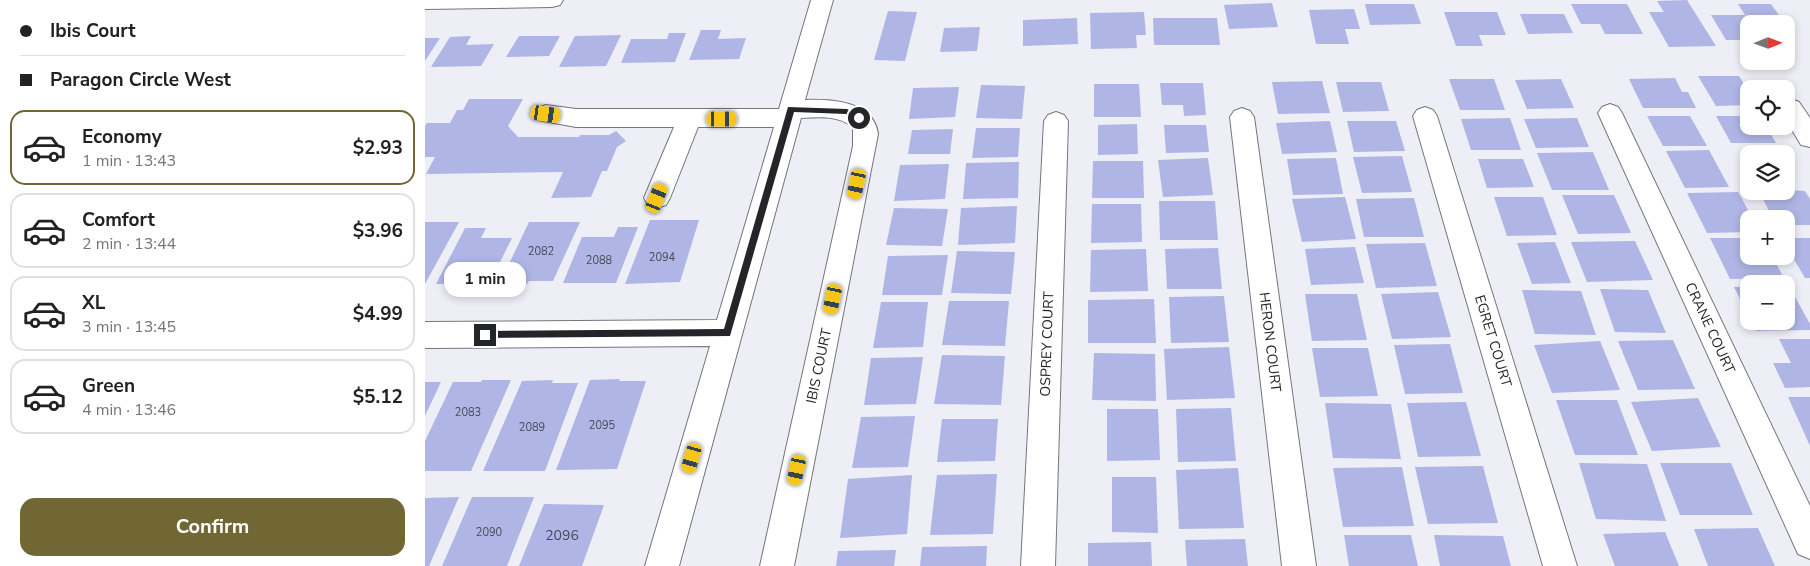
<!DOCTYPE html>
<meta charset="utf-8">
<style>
:root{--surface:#fff;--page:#f6f6f6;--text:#222;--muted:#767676;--line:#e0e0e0;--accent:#716734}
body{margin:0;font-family:"Nunito Sans",sans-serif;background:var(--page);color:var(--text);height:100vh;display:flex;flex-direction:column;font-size:19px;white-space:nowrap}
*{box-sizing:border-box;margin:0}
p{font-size:16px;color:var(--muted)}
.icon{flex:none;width:28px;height:28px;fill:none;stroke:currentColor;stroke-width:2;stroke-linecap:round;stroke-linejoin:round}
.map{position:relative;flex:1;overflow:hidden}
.drawer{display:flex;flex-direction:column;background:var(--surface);width:425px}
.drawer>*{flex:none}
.banner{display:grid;align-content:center;height:110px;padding:0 20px;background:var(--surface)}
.needle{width:32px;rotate:89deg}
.controls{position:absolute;left:1315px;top:15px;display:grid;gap:10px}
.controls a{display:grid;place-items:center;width:55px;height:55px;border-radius:10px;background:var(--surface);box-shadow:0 2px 8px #0003;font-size:25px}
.end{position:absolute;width:22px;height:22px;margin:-11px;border:6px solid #242528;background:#fff;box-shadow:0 0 0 2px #fff}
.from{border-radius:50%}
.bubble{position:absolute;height:35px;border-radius:15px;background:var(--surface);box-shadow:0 2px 8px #0003;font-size:16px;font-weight:700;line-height:35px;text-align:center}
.car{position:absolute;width:15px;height:30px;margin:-15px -8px;border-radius:6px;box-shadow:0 0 4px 1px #0007;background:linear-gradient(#f5c518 24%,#345 0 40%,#f5c518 0 76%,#345 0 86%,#f5c518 0)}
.banner b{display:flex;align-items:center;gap:18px;height:48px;font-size:19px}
.banner b+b{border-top:1px solid var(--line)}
.banner i{width:12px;height:12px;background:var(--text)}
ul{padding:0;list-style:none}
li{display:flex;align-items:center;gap:15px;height:75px;margin:0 10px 8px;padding:0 10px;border:2px solid var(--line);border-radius:15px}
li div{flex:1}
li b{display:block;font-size:19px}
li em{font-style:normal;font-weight:700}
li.current{border-color:var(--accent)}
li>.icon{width:45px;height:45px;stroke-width:1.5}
.button{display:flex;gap:10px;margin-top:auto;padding:10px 20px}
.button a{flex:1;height:58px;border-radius:15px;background:var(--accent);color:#fff;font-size:20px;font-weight:700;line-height:58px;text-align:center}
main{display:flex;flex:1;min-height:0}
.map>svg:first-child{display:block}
.building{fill:#afb6e5}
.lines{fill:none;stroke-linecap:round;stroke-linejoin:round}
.minor-casing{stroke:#74767c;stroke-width:2}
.minor{fill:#fff;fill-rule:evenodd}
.route{fill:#242528}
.labels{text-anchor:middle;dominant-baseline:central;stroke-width:4.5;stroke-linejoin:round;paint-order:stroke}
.number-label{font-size:11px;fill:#474957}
.street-label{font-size:14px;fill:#242528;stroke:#fff}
.near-number-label{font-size:14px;fill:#474957}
</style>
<main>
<section class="drawer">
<div class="banner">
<b><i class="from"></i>Ibis Court</b>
<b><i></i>Paragon Circle West</b>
</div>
<ul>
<li class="current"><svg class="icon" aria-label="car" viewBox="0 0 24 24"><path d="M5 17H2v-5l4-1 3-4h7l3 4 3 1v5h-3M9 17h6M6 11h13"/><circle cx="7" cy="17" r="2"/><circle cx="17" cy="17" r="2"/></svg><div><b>Economy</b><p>1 min · 13:43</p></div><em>$2.93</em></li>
<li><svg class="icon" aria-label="car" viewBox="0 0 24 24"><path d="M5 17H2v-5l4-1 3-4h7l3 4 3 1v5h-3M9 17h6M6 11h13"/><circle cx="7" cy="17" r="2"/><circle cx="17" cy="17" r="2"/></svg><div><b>Comfort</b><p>2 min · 13:44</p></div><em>$3.96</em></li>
<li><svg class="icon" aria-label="car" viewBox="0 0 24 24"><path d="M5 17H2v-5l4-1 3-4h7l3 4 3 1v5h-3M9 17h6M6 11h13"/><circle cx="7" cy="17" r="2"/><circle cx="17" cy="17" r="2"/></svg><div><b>XL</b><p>3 min · 13:45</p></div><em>$4.99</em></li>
<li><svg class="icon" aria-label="car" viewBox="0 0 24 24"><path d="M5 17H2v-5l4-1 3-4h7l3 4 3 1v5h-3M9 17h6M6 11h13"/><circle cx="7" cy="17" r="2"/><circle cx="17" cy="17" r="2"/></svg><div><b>Green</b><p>4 min · 13:46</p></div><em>$5.12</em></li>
</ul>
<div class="button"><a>Confirm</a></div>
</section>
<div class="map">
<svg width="1385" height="566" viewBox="0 0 1385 566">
<rect width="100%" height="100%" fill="#edeef6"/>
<g class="building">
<polygon points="1262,0 1291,46 1244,47 1224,12 1239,12 1232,1"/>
<polygon points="847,3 853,27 804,29 799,5"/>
<polygon points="940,4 989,4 996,24 945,25"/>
<polygon points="1146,4 1202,4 1218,34 1180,34 1175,24 1156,24"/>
<polygon points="1313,4 1346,4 1360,24 1324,24 1324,40 1301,40 1286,15 1320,15"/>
<polygon points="929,9 935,29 920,29 924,44 891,44 884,10"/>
<polygon points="463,11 492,12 480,61 449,60"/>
<polygon points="719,12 721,35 711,35 712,48 666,49 665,13"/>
<polygon points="1019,12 1072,12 1081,35 1054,35 1058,46 1031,46"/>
<polygon points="1095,14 1139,14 1148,33 1103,34"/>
<polygon points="652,18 653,44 598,46 598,20"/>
<polygon points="728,18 792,18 795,45 729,45"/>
<polygon points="555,27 552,51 515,52 519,28"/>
<polygon points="276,30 296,30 293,39 321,38 314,59 264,60"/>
<polygon points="244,33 261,33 250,62 196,63 206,39 242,39"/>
<polygon points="196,35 181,66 134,67 150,36"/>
<polygon points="46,36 41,45 69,44 56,66 6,67 25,37"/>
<polygon points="94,36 135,36 124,56 81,57"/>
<polygon points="0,38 15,38 0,61"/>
<polygon points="1273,76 1314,76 1324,92 1324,105 1291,106"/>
<polygon points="1250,78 1257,92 1263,92 1271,108 1218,108 1204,79"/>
<polygon points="1024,79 1069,79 1080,110 1035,110"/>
<polygon points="1136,79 1149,108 1102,109 1090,80"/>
<polygon points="897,81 905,113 853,114 847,82"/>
<polygon points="911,82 956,82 964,111 918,112"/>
<polygon points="735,83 778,83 781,115 759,116 758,105 737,105"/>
<polygon points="669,84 714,84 716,117 669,117"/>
<polygon points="556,85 600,86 597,119 551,118"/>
<polygon points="534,87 530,117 484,119 488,88"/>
<polygon points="44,99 98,99 83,126 93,137 154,137 155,135 184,135 191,131 201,141 192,147 182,171 177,171 166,197 126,198 138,172 1,174 10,157 0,157 0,126 2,123 25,123 32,110 38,110"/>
<polygon points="1222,116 1265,116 1282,146 1238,146"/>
<polygon points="1291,116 1324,116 1324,126 1341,126 1351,143 1306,143"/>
<polygon points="1085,118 1096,150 1046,150 1036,119"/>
<polygon points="1152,118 1164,147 1111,148 1099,119"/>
<polygon points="905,121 912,152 857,154 851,123"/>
<polygon points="922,121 971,121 980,151 929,152"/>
<polygon points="712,124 713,154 673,155 673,125"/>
<polygon points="739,125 781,125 784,152 741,153"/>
<polygon points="551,128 595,128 593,157 547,158"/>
<polygon points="528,129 525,154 483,154 487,130"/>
<polygon points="1284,150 1304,187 1260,188 1241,151"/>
<polygon points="1168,152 1184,190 1127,190 1112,153"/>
<polygon points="977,156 987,192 937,193 928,157"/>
<polygon points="783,158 788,195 738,197 733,160"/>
<polygon points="911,158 918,194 868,195 862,159"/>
<polygon points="1053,159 1098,159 1109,187 1062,188"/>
<polygon points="668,161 718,161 719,198 667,198"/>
<polygon points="594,162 593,198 538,199 541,163"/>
<polygon points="524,164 520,199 469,201 475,165"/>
<polygon points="1361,190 1380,191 1385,199 1385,225 1361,225 1361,219 1348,219 1334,191"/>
<polygon points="1313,192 1328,219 1324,219 1324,232 1282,233 1262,193"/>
<polygon points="1137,195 1189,195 1206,233 1153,234"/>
<polygon points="920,197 931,239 877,242 867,199"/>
<polygon points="1069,197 1118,197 1132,235 1082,236"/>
<polygon points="989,198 999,237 939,237 931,199"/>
<polygon points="734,201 790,201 793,240 735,240"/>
<polygon points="667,204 716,204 717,242 666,243"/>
<polygon points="592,206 590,243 533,245 536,208"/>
<polygon points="469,208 523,209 517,246 461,245"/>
<polygon points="225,220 274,220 255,282 200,284"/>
<polygon points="0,222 34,222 0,284"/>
<polygon points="104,222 155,222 128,281 104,281 102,284 74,285"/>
<polygon points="193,227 213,227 191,283 138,283 157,237 189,237"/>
<polygon points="40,228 61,228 56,238 87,238 64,284 11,284"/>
<polygon points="1285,238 1324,238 1324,256 1347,256 1359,278 1305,279"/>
<polygon points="1361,238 1385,238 1385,278 1380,278 1361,246"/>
<polygon points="1210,241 1228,280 1162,282 1146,242"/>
<polygon points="1130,242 1146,283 1107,284 1092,243"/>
<polygon points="1000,243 1012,286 951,288 941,244"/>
<polygon points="930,247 939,283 886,285 880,249"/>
<polygon points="793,248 797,289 742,289 740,249"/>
<polygon points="721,249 723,291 665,292 666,250"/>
<polygon points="532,251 590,252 586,294 526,293"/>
<polygon points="523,255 517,295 457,295 463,256"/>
<polygon points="1361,286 1364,286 1385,324 1385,330 1331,331 1326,321 1361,321"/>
<polygon points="1309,287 1324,287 1324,317"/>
<polygon points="1175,289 1223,290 1241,333 1190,332"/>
<polygon points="1097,290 1156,291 1171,335 1110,334"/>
<polygon points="1013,292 1026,337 967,339 956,294"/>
<polygon points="880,294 932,294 942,340 887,341"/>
<polygon points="799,296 804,342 746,343 744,297"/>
<polygon points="729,299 731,343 663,343 663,300"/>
<polygon points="524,301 584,301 580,346 517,345"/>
<polygon points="456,302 503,302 498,347 448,348"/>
<polygon points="1354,339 1385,339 1385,387 1360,388 1348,363 1366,363"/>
<polygon points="1248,340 1270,389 1213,390 1193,341"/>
<polygon points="1175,341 1195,390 1127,393 1109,345"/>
<polygon points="1025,344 1038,393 980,394 969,345"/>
<polygon points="804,347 810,398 742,400 739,349"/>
<polygon points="887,348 943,348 953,396 895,397"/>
<polygon points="669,353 730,354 731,401 667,400"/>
<polygon points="517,355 580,356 576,405 509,404"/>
<polygon points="498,357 491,404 439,405 446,358"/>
<polygon points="195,379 194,381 221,381 192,469 131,470 165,380"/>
<polygon points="57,380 86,380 46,471 0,471 0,441 28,382 56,382"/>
<polygon points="128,380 127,383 153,383 120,471 58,471 97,381"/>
<polygon points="0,382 16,382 0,416"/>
<polygon points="1363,397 1385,397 1385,446"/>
<polygon points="1273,398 1296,447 1227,451 1206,402"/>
<polygon points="1131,400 1192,400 1213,455 1150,455"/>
<polygon points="1041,402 1056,456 993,457 982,403"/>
<polygon points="900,403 966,404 976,459 908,458"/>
<polygon points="806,408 811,461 753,462 751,409"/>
<polygon points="682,409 733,409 735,460 682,461"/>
<polygon points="490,416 483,467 427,468 436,417"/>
<polygon points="517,419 573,419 570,461 512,462"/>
<polygon points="1154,463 1222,464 1241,521 1171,519"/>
<polygon points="1235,463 1306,463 1328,515 1255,515"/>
<polygon points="1058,466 1073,523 1003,524 990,467"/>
<polygon points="977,467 989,526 918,527 908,468"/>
<polygon points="813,468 819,528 754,529 751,470"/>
<polygon points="572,474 568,534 505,535 512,475"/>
<polygon points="487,475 482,534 415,538 423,479"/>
<polygon points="687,477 731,477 733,533 687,532"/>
<polygon points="34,497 4,566 0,566 0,498"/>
<polygon points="47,497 109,497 82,566 17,566"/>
<polygon points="119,504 179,505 157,566 94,566"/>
<polygon points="1333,528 1350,566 1283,566 1269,529"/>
<polygon points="1240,532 1254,566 1190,566 1178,534"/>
<polygon points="919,535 986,535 993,566 924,566"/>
<polygon points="1009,535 1078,536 1086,566 1015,566"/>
<polygon points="820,539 823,566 762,566 760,540"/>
<polygon points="726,542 727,566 663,566 663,543"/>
<polygon points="562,546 561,566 495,566 497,547"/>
<polygon points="471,550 469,566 411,566 413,551"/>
</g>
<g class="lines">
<defs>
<g id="minor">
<polygon points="0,0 138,0 135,5 127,7 0,9"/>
<path d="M 386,0 L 408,0 L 380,100 C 406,99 449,101 453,134 L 369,566 L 335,566 L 428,146 L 428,127 C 413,115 394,117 376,118 L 254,566 L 220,566 L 285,346 L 0,348 L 0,322 L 292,320 L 349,127 L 273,127 L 245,198 L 241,205 L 232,208 L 223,205 L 219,198 L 249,127 L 151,127 L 113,120 L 109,114 L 113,108 L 121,105 L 151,109 L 354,109 Z"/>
<polygon points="1366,99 1374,102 1385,118 1385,147 1376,145 1361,120 1361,101"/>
<polygon points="1185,104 1193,107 1197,113 1385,506 1385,559 1373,554 1173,113 1177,107"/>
<polygon points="1000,107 1008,110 1012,116 1152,566 1118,566 988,116 992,110"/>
<polygon points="817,108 825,111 829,117 891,566 857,566 805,117 809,111"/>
<polygon points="631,112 639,115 643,121 630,566 596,566 619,121 623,115"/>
</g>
</defs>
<use href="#minor" class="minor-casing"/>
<use href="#minor" class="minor"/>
</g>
<polygon class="route" points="363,107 422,109 438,118 434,121 421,114 369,112 305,336 57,338 55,335 60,331 299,329"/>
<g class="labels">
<g class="number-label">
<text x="116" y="251">2082</text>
<text x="237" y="257">2094</text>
<text x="174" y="260">2088</text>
<text x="43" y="412">2083</text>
<text x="177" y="425">2095</text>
<text x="107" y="427">2089</text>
<text x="64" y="532">2090</text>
</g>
<g class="street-label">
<text transform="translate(1285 328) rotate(65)">CRANE COURT</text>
<text transform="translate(1068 341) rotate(73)">EGRET COURT</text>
<text transform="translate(845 342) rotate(83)">HERON COURT</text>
<text transform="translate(622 344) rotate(-88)">OSPREY COURT</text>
<text transform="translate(394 366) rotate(-78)">IBIS COURT</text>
</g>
<g class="near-number-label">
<text x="137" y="535">2096</text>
</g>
</g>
</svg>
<div class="controls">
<a><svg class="needle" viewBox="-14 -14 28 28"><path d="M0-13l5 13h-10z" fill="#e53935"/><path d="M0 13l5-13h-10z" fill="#767676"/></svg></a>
<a><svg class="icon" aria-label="locate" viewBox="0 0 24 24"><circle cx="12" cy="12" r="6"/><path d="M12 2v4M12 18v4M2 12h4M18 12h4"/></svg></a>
<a><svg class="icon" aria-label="layers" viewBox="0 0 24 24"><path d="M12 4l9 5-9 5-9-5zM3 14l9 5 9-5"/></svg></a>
<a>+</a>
<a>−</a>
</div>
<i class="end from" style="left:434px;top:118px"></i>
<i class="end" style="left:60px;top:335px"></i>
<div class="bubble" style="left:19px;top:262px;width:82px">1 min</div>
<i class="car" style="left:121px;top:114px;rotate:98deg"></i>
<i class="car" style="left:297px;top:119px;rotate:90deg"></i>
<i class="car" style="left:432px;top:184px;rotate:192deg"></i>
<i class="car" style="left:232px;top:198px;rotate:22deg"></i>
<i class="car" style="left:408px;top:299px;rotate:192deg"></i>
<i class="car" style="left:267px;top:458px;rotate:196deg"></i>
<i class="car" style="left:372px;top:470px;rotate:192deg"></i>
</div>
</main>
